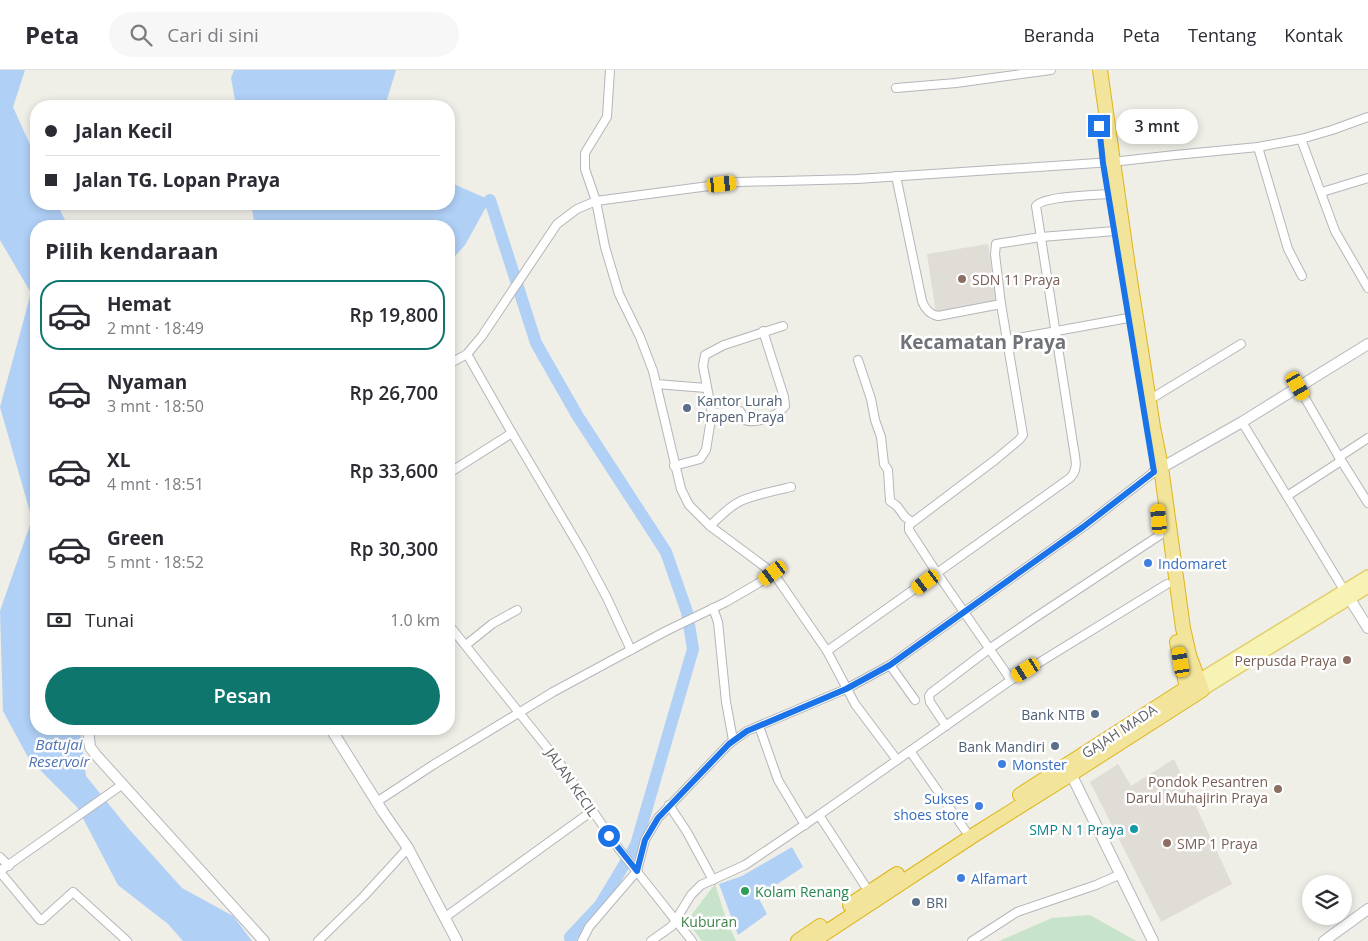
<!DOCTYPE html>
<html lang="id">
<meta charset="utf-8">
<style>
:root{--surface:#fff;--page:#f7f7f7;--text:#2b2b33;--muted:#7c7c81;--line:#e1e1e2;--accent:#0f766e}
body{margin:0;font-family:"Open Sans",sans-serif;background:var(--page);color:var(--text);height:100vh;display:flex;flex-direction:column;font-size:19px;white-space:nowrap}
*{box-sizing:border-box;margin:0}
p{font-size:16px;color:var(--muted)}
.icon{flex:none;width:28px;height:28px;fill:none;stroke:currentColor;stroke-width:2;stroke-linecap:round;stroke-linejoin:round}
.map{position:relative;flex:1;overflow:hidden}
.panel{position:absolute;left:30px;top:150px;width:425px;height:515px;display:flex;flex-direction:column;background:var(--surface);border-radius:20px;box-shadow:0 2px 8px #0003}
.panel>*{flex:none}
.hud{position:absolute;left:30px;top:30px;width:425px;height:110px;border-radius:20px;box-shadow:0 2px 8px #0003;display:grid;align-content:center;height:110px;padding:0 15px;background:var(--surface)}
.fabs{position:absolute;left:1302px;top:805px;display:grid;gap:10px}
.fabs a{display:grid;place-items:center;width:50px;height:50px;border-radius:50%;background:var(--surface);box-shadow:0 2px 8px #0003;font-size:25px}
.end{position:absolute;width:22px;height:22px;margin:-11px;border:6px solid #1a73e8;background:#fff;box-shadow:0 0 0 2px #fff}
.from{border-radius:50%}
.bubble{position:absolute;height:35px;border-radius:18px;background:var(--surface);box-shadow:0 2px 8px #0003;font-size:16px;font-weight:600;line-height:35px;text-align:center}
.car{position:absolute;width:15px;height:30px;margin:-15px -8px;border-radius:6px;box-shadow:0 0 4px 1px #0007;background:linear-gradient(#f5c518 24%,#345 0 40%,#f5c518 0 76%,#345 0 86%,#f5c518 0)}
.hud b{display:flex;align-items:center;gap:18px;height:48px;font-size:19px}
.hud b+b{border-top:1px solid var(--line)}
.hud i{width:12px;height:12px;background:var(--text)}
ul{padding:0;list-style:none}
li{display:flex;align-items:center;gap:15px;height:70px;margin:0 10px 8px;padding:0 5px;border:2px solid transparent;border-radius:20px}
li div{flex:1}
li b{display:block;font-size:19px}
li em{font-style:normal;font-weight:600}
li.on{border-color:var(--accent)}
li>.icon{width:45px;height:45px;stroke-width:1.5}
h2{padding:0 15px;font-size:22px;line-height:60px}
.pay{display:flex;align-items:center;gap:12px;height:55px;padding:0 15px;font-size:19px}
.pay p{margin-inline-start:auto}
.action{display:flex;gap:10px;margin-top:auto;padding:10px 15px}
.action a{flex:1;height:58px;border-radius:30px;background:var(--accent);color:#fff;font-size:20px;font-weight:600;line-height:58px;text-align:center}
header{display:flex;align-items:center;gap:30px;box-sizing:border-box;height:70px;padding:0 25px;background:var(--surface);border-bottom:1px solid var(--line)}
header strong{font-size:24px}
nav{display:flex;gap:28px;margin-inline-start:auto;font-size:18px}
.search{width:350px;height:45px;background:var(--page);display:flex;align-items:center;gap:12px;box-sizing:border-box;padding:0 18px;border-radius:28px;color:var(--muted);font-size:19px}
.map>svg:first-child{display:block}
.education{fill:#dfddd5}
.green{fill:#c7e4ca}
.water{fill:#b0d0f6}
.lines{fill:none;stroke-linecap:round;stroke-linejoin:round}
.river{stroke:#b0d0f6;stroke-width:12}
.street-casing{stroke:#b4b6ba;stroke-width:10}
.secondary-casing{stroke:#b5b8bd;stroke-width:12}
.primary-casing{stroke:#e3ce6c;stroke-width:14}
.highway-casing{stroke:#deb518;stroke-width:16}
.street{stroke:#fff;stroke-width:8}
.secondary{stroke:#fff;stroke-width:10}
.primary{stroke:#f7f3b4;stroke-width:11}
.highway{stroke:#f2e59b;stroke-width:14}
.route{stroke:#1a73e8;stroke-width:6}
.education-dot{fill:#8d6e63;stroke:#fff;stroke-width:2}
.service-dot{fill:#5c6f8a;stroke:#fff;stroke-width:2}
.shop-dot{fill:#3f7fe0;stroke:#fff;stroke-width:2}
.culture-dot{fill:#0f9aa8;stroke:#fff;stroke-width:2}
.leisure-dot{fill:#2e9e5b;stroke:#fff;stroke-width:2}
.labels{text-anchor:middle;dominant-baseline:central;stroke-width:5;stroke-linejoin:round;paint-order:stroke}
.education-label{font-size:14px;fill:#785e54;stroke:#fff;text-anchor:start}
.service-label{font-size:14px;fill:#4e5e75;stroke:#fff;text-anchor:start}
.shop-label{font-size:14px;fill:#366cbe;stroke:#fff;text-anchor:start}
.street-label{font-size:14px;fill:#5e6166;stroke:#fff}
.culture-label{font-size:14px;fill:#0d838f;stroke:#fff;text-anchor:end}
.leisure-label{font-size:14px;fill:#27864d;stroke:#fff;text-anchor:start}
.park-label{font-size:14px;fill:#40844a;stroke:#fff}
.water-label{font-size:15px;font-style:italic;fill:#5175b0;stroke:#fff}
.district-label{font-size:19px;font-weight:bold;fill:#707378;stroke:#fff}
</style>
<header>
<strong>Peta</strong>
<div class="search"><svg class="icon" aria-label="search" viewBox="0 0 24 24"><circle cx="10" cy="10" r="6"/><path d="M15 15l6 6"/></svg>Cari di sini</div>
<nav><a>Beranda</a><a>Peta</a><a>Tentang</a><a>Kontak</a></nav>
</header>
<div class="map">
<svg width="1368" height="871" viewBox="0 0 1368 871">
<rect width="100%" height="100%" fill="#efeee7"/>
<g class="education">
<polygon points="988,174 997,233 936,243 927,184"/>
<polygon points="1174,689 1232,814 1161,852 1090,712 1118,694 1131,716"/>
</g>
<g class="green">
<polygon points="715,814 727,852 736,871 702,871 692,858 690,847"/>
<polygon points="1090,845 1136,871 999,871 1052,848"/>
</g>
<g class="water">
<polygon points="0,0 25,0 13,37 36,88 36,134 57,134 68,156 36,156 36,659 80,659 86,706 128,758 182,818 233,846 252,871 183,871 168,854 118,815 77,737 29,689 3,641 0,541 32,449 0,337 31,223 0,170"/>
<polygon points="234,0 396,0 385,36 236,36 231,8"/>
<polygon points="449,112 490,130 465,175 449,193 449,156 305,156 289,151 284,156 255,156 251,134 449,134"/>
<polygon points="792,777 803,797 758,827 767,844 738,865 719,814 742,806"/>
</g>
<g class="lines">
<polyline class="river" points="490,130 536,273 577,345 666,482 687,542 693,579 636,775 600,835 570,867 571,871"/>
<defs>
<g id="street">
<polyline points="610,0 607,47 585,83 585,99 596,131 605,177 619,224 640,267 653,301 681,419 689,435 710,456 773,503 781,514 827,581 855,634 897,690"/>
<polyline points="896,18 956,13 1051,0"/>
<polyline points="1301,69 1335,161 1368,218"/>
<polyline points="1258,77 1288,179 1302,206"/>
<path d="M 896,106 L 922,231 C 925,239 929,244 938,246 L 1001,234 L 1007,270 L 1128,248"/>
<polyline points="1322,122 1368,108"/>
<polyline points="1001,234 995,184 996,174 1041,167 1115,161"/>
<path d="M 1007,270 L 1023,365 L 1019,370 L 995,390 L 909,455 L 909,460 L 937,503 L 1070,408 C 1078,400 1076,391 1074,380 L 1036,136 C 1043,126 1095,125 1109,124"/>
<polyline points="467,284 512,363 583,483 607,528 631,580"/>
<polyline points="858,290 871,329 875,350 881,367 884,394 888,400 890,431 897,436 905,447 912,452"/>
<polyline points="449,294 467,284 482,266 557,154 577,139 596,131 739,112 857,109 1112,92 1175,85 1258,77 1301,69 1332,60 1368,47"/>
<polyline points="656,314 706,318"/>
<polyline points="1298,316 1339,387 1368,433"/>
<polyline points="1149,330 1241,274"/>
<path d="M 712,343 L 740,341 L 745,350 C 755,354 778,346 785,336 L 784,327 L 763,261"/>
<polyline points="1242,352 1344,520"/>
<polyline points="1339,387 1368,368"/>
<polyline points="674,396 700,389 706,380 712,343 703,296 705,285 724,275 783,256"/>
<polyline points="449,403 512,363"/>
<polyline points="1287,426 1341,391"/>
<path d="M 710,456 C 718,448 727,439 737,433 C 748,426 778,420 791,417"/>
<polyline points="713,538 718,552 726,632 733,670"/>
<polyline points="449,555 561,695 619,779 692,871"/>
<polyline points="466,575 492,554 517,540"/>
<polyline points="827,581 937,503 1011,610"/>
<polyline points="890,595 915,630"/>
<polyline points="759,656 778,710 805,755"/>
<polyline points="946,656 930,632 929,626 931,623 989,579 1033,549 1160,465"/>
<polyline points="910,681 965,760"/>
<polyline points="378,731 433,695 553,622 666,561 726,532 757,514 773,503"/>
<polyline points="669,735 687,762 713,810"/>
<polyline points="0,787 9,796"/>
<polyline points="0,801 123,714"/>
<polyline points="0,802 40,850 42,850 73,822 127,871"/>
<polyline points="871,825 819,745 1011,610 1167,514"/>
<polyline points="444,848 592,741"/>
<polyline points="318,871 364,826 408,778"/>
<polyline points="582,871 589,857 637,801 645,770 658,748 729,674 747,661 846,619 890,595 1083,457 1154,402"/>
<polyline points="651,871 672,856 691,825 701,815 745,795 819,745"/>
<polyline points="972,871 1017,842 1096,815 1121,804"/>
</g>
<g id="secondary">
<polyline points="1154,402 1242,352 1368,274"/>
<polyline points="1346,523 1368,558"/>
<polyline points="88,659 90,677 96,685 264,871"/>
<polyline points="331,659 383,742 408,778 457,871"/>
<polyline points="1071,704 1153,871"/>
<polyline points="1324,871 1368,839"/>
</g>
<g id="primary">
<polyline points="1199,610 1368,506"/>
<polyline points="1202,620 1368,517"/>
</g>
<g id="highway">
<polyline points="1177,572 1189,627"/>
<polyline points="1020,725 1193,614"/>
<polyline points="850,835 897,804"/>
<polyline points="798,871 820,856"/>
<polyline points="813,871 974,765 1071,704 1202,620 1189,585 1183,558 1161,397 1153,357 1128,197 1100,0"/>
</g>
</defs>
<use href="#street" class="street-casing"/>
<use href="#secondary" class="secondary-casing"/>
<use href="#primary" class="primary-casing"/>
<use href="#highway" class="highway-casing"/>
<use href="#street" class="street"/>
<use href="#secondary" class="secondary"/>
<use href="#primary" class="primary"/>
<use href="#highway" class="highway"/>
</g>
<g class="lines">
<polyline class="route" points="609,766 637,801 645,770 658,748 729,674 747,661 846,619 890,595 1083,457 1154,402 1103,93 1099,56"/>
</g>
<g class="education-dot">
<circle cx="962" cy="209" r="5"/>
<circle cx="1347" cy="590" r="5"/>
<circle cx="1278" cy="719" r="5"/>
<circle cx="1167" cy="773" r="5"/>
</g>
<g class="service-dot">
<circle cx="687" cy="338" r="5"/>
<circle cx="1095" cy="644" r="5"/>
<circle cx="1055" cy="676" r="5"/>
<circle cx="916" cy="832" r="5"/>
</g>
<g class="shop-dot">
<circle cx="1148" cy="493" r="5"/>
<circle cx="1002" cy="694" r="5"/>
<circle cx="979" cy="736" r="5"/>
<circle cx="961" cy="808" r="5"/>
</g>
<circle class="culture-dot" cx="1134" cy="759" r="5"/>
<circle class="leisure-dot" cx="745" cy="821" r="5"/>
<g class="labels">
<g class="education-label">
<text x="972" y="209">SDN 11 Praya</text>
<text x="1337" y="590" text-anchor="end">Perpusda Praya</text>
<text x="1268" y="711" text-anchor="end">Pondok Pesantren<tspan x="1268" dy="16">Darul Muhajirin Praya</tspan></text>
<text x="1177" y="773">SMP 1 Praya</text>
</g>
<g class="service-label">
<text x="697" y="330">Kantor Lurah<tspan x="697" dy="16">Prapen Praya</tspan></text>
<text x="1085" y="644" text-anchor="end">Bank NTB</text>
<text x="1045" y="676" text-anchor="end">Bank Mandiri</text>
<text x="926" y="832">BRI</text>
</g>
<g class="shop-label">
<text x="1158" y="493">Indomaret</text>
<text x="1012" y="694">Monster</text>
<text x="969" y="728" text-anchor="end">Sukses<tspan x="969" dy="16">shoes store</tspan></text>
<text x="971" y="808">Alfamart</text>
</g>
<g class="street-label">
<text transform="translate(1119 661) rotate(-33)">GAJAH MADA</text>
<text transform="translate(572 712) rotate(55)">JALAN KECIL</text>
</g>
<g class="culture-label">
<text x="1124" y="759">SMP N 1 Praya</text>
</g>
<g class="leisure-label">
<text x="755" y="821">Kolam Renang</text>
</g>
<g class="park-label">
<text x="709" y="851">Kuburan</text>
</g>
<g class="water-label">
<text x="59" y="674">Batujai<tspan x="59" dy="17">Reservoir</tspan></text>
</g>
<g class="district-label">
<text x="983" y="272">Kecamatan Praya</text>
</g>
</g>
</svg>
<div class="fabs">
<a><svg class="icon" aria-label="layers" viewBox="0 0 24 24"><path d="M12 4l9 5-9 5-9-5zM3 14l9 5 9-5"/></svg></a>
</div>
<i class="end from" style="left:609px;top:766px"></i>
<i class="end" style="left:1099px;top:56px"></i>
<div class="bubble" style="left:1116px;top:39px;width:82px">3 mnt</div>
<i class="car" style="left:722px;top:114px;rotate:84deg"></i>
<i class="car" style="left:1298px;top:316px;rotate:150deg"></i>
<i class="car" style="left:1159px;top:449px;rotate:355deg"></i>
<i class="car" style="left:773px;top:503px;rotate:234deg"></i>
<i class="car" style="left:926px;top:512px;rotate:234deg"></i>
<i class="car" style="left:1181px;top:592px;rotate:350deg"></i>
<i class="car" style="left:1026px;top:600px;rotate:238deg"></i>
<div class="hud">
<b><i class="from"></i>Jalan Kecil</b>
<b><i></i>Jalan TG. Lopan Praya</b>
</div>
<section class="panel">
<h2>Pilih kendaraan</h2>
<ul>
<li class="on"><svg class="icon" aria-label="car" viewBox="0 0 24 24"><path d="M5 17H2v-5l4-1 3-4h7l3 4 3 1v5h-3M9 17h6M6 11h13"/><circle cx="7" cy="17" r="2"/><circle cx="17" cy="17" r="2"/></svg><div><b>Hemat</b><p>2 mnt · 18:49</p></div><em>Rp 19,800</em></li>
<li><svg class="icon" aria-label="car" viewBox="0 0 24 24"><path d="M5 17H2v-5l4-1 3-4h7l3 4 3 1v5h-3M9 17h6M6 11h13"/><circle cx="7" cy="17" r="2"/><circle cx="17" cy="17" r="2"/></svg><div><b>Nyaman</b><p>3 mnt · 18:50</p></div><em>Rp 26,700</em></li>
<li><svg class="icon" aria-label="car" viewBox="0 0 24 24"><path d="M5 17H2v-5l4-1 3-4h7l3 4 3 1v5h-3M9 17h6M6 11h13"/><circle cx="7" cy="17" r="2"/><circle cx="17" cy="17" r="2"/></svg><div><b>XL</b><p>4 mnt · 18:51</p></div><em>Rp 33,600</em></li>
<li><svg class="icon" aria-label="car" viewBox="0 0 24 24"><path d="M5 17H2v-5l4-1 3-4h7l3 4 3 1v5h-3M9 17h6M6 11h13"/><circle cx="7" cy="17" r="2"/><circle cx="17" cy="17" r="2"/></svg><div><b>Green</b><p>5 mnt · 18:52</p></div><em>Rp 30,300</em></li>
</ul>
<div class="pay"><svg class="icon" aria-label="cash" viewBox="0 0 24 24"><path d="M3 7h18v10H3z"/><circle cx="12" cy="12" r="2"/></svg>Tunai<p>1.0 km</p></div>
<div class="action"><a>Pesan</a></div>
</section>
</div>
